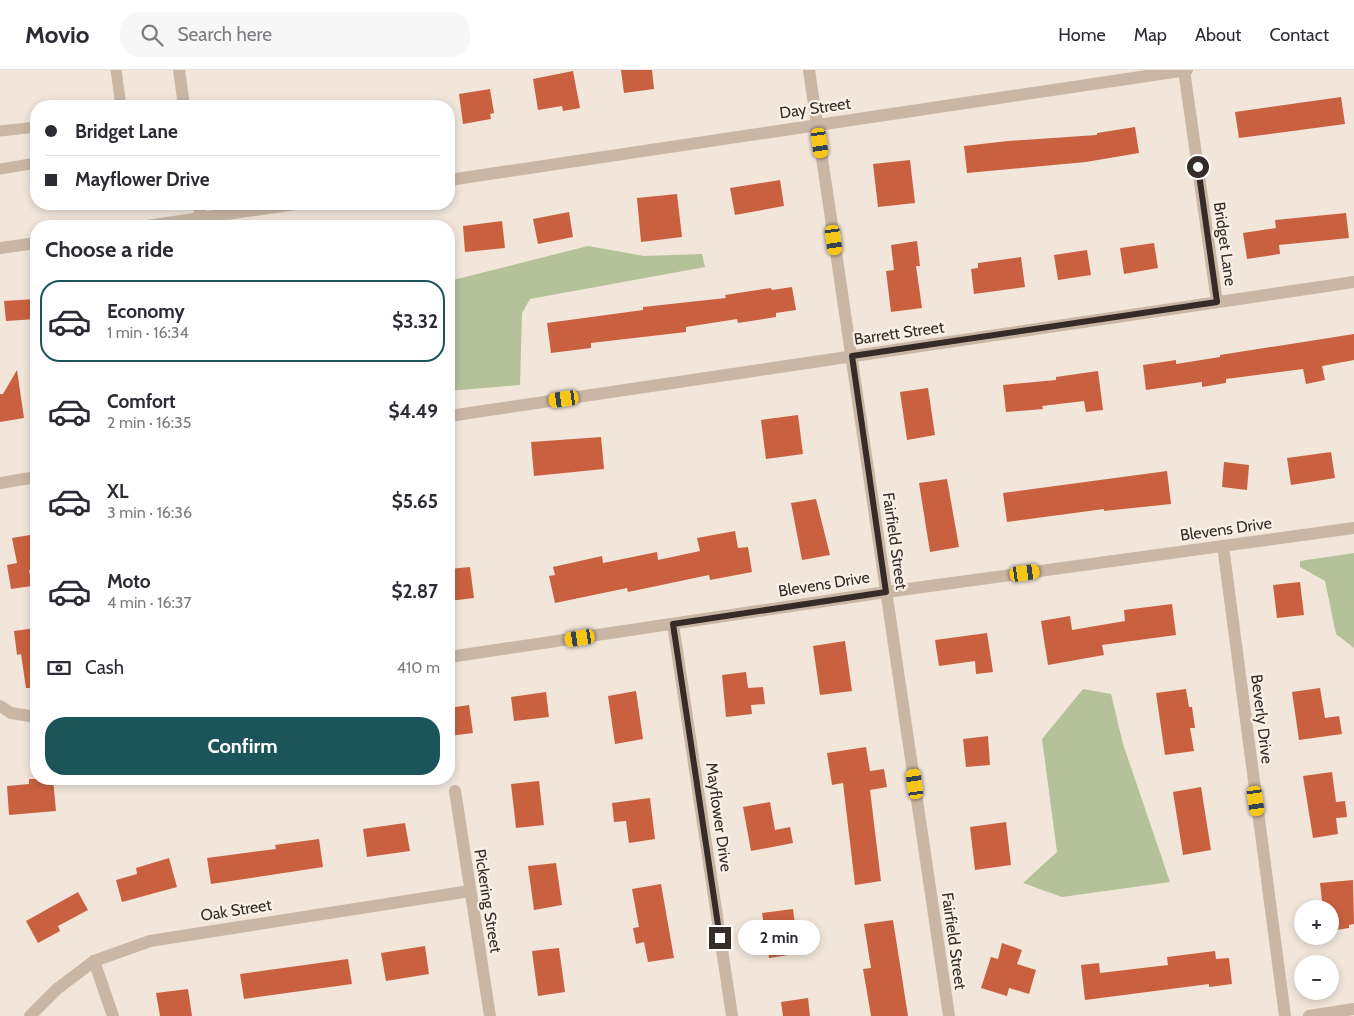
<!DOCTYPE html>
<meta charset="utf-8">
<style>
:root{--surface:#fff;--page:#f7f7f7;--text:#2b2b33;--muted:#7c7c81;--line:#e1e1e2;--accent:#1b5559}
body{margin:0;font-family:Cabin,sans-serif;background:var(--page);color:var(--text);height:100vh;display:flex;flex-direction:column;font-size:19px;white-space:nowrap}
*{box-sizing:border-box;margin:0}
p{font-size:16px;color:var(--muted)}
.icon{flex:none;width:28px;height:28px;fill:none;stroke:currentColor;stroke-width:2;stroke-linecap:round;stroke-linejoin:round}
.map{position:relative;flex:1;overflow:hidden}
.side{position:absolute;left:30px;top:150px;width:425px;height:565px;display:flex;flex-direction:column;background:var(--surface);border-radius:20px;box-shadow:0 2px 8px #0003}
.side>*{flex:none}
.guide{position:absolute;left:30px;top:30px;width:425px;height:110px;border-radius:20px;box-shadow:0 2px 8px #0003;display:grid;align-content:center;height:110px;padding:0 15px;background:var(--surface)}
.buttons{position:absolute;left:1294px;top:830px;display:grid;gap:10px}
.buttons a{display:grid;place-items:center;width:45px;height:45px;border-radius:50%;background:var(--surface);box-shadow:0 2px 8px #0003;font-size:25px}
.end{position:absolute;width:22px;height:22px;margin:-11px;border:6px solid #362b27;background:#fff;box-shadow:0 0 0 2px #fff}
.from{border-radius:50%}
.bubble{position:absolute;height:35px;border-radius:18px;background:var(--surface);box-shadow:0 2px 8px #0003;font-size:16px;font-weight:700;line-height:35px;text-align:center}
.car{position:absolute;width:15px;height:30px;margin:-15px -8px;border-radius:6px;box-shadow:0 0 4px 1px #0007;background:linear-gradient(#f5c518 24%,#345 0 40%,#f5c518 0 76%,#345 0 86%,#f5c518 0)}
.guide b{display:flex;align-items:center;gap:18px;height:48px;font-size:19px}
.guide b+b{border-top:1px solid var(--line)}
.guide i{width:12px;height:12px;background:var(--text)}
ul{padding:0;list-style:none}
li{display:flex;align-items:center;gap:15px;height:82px;margin:0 10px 8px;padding:0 5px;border:2px solid transparent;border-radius:20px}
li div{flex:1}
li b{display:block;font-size:19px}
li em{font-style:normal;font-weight:700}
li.on{border-color:var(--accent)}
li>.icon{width:45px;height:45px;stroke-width:1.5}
h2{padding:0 15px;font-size:22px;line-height:60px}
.pay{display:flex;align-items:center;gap:12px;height:55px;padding:0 15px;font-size:19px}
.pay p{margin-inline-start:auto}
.action{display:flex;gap:10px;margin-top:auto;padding:10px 15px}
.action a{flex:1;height:58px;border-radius:20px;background:var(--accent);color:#fff;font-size:20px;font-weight:700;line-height:58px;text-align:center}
header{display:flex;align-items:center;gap:30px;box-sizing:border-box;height:70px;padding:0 25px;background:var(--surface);border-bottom:1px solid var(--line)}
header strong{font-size:24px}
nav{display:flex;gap:28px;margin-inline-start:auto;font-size:18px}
.search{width:350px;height:45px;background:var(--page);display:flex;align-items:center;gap:12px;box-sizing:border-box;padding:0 18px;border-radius:20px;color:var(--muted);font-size:19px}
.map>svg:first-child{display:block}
.green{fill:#b4c199}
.building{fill:#c96141}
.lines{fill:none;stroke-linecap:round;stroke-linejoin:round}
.lane{stroke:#cab6a5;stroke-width:11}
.street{stroke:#cab6a5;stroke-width:12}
.route{stroke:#362b27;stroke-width:6}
.labels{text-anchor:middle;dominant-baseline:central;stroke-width:4.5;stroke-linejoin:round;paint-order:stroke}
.street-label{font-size:16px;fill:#362b27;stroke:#faf1e6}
</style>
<header>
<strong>Movio</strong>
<div class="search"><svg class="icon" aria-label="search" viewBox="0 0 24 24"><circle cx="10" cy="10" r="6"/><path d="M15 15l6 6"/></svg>Search here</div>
<nav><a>Home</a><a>Map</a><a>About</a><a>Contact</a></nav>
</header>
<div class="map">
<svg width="1354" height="946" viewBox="0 0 1354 946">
<rect width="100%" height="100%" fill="#f2e6da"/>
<g class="green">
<polygon points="588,176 644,186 702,184 705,197 530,229 522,243 520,315 449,321 449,211"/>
<polygon points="1354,483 1354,578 1336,564 1325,511 1300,497 1300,491"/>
<polygon points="1083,619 1111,624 1123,674 1170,812 1062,827 1023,813 1057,782 1042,669"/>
</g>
<g class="building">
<polygon points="621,0 652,0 654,19 624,23"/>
<polygon points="573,1 580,38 563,41 562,36 538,40 533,9"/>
<polygon points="490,19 494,43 490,44 491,49 463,54 459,24"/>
<polygon points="1341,27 1345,54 1239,68 1235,42"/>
<polygon points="1135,57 1139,83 1086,92 967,103 964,76 1008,71 1097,65 1097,63"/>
<polygon points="910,90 915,133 878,137 873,94"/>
<polygon points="780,110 784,136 735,145 730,118"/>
<polygon points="677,124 682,167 641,172 637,128"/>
<polygon points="569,142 573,167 538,174 533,149"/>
<polygon points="1346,143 1349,168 1279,175 1280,184 1247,189 1243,163 1276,158 1275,150"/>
<polygon points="502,151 505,178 465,182 463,156"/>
<polygon points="917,171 920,196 916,196 922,238 891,242 886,201 894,200 891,175"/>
<polygon points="1154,173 1158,198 1124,204 1120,178"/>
<polygon points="1087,180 1091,205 1058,210 1054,185"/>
<polygon points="1021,187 1025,217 974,224 971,199 978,198 978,193"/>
<polygon points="792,217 796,240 776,243 776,247 738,253 737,249 686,257 686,262 591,273 591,278 551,283 547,253 643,240 643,237 726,228 725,225 771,218 772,220"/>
<polygon points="36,229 36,249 6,251 4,231"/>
<polygon points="1354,264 1354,290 1322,296 1325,310 1306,314 1303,299 1226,309 1226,313 1202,317 1202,312 1146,320 1143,295 1176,290 1176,294 1220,287 1220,285"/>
<polygon points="17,300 24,348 0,352 0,324 3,324"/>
<polygon points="1098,301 1103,340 1086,342 1084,331 1042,336 1043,339 1006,342 1003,315 1056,310 1056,307"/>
<polygon points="928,318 935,365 907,370 900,322"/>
<polygon points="798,345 803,384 766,389 761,350"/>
<polygon points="601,367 604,399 534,406 531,372"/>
<polygon points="1331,382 1335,408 1291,415 1287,388"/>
<polygon points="1224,392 1249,395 1247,420 1222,417"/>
<polygon points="1167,401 1171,434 1104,441 1104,439 1007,452 1003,423"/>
<polygon points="947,409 959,477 930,482 919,413"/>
<polygon points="816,429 830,485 802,490 791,433"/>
<polygon points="735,461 738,478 748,477 752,502 710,510 709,505 628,522 627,518 555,533 549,506 555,505 553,497 602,486 603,493 657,482 658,490 700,481 697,468"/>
<polygon points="36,464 36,499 29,500 32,516 11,519 7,495 17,493 12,468"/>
<polygon points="470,497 474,528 449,531 449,499"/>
<polygon points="1300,512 1304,545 1277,548 1273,515"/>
<polygon points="1172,534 1176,565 1102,575 1104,585 1048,595 1041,551 1070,546 1072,560 1125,551 1124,540"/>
<polygon points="36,558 36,618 26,618 21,584 17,585 14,561"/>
<polygon points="987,563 993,602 976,604 975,591 939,596 935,570"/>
<polygon points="845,571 852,621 820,625 813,576"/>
<polygon points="746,602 748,618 763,617 765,634 751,635 752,644 726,647 722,605"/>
<polygon points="1320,618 1325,648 1339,646 1342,664 1299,670 1292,622"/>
<polygon points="1186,619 1189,637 1192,637 1195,658 1190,658 1194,681 1165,685 1156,623"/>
<polygon points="636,621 643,669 615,674 608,626"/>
<polygon points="546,622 549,647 514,651 511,627"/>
<polygon points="469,635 473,663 449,666 449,638"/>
<polygon points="988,666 990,695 966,697 963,669"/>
<polygon points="866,677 870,701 884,699 887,717 870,720 881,811 855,815 843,713 832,715 827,683"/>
<polygon points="1332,702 1336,732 1345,731 1347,747 1336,748 1338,764 1313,768 1303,706"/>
<polygon points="29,709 53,709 56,741 9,745 7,716 29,714"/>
<polygon points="539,711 544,755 516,758 511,714"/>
<polygon points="1201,717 1211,780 1183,785 1173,722"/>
<polygon points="650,728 655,769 629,773 626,751 614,752 612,733"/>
<polygon points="770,732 775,760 790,757 793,773 751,781 743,737"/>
<polygon points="1006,752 1011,795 975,800 970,757"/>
<polygon points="405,753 410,781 367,787 363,759"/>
<polygon points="319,769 323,797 211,814 207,788 276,779 275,775"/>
<polygon points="169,788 177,817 122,832 116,810 137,804 136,798"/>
<polygon points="556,793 562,835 534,840 528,796"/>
<polygon points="1353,810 1354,854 1349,855 1349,858 1330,861 1330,839 1323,839 1320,813"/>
<polygon points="661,814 674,888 648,892 644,872 636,874 633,858 639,857 632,819"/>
<polygon points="78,822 88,840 58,856 60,861 38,873 26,851"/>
<polygon points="793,839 796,862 806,861 809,882 769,888 762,843"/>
<polygon points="893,850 908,946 871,946 863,899 871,898 864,854"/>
<polygon points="1002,873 1022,880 1017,894 1036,900 1029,924 1009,918 1007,926 981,918 991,887 998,889"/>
<polygon points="425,876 429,904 386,911 381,883"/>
<polygon points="559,878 565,922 538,926 532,881"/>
<polygon points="1215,881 1216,889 1229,888 1232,914 1209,917 1209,914 1085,930 1081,895 1099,893 1100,903 1168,895 1167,887"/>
<polygon points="348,889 352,914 244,929 240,904"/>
<polygon points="188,919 192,946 160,946 156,923"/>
<polygon points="808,928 810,946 783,946 781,932"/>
</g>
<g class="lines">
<g class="lane">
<polyline points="116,0 121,36"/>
<polyline points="0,61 36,57"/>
<polyline points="0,99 36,93"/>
</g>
<g class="street">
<polyline points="179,0 184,36"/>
<polyline points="809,0 949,946"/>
<polyline points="1184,0 1217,232"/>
<polyline points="449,110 1187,0"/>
<polyline points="199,134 202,156"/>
<polyline points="147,156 295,134"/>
<polyline points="0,178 36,173"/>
<polyline points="449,346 1354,212"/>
<polyline points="0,413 36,407"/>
<polyline points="1223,476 1285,946"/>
<polyline points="673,554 732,946"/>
<polyline points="449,587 886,522 1354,458"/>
<polyline points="0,636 11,643 36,647"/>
<polyline points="455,721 490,946"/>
<polyline points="94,891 113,946"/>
<polyline points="30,946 57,919 94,891 150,871 470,821"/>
<polyline points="1309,946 1354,939"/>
</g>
</g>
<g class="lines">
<polyline class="route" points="720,868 673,554 886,522 852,286 1217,232 1198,97"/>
</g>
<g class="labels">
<g class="street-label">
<text transform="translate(815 38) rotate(-8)">Day Street</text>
<text transform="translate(1225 174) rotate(82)">Bridget Lane</text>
<text transform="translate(899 263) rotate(-8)">Barrett Street</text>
<text transform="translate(1226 459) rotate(-8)">Blevens Drive</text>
<text transform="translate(895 471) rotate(82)">Fairfield Street</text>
<text transform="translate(824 514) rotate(-9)">Blevens Drive</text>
<text transform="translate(1262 649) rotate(83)">Beverly Drive</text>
<text transform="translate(719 747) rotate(82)">Mayflower Drive</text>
<text transform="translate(488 831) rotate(81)">Pickering Street</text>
<text transform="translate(236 840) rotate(-9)">Oak Street</text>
<text transform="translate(954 871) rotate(82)">Fairfield Street</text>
</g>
</g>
</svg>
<div class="buttons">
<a>+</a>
<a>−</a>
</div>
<i class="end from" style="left:1198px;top:97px"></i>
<i class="end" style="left:720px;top:868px"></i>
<div class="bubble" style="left:738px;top:850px;width:82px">2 min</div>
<i class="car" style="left:820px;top:73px;rotate:172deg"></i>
<i class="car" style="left:834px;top:170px;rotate:172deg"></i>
<i class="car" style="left:564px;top:329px;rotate:262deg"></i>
<i class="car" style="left:1025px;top:503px;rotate:82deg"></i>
<i class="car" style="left:580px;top:568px;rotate:261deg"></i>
<i class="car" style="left:915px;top:714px;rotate:352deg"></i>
<i class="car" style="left:1256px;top:731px;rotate:172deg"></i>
<div class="guide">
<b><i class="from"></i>Bridget Lane</b>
<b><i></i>Mayflower Drive</b>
</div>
<section class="side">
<h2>Choose a ride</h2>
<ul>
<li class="on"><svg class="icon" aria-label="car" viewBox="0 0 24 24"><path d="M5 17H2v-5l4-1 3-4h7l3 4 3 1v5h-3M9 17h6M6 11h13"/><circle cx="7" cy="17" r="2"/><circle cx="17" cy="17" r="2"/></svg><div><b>Economy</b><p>1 min · 16:34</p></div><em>$3.32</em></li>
<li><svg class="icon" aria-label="car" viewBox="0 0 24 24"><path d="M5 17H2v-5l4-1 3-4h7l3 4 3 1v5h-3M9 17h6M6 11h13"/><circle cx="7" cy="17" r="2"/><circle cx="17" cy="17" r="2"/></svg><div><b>Comfort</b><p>2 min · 16:35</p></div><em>$4.49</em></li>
<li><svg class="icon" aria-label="car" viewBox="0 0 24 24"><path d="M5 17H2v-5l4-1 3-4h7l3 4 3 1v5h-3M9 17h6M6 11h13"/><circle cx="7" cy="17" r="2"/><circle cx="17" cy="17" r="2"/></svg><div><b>XL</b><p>3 min · 16:36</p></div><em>$5.65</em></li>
<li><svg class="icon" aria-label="car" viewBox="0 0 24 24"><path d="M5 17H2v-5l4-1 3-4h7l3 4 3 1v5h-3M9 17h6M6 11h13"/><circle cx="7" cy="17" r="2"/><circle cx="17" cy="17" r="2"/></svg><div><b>Moto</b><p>4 min · 16:37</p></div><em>$2.87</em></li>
</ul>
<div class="pay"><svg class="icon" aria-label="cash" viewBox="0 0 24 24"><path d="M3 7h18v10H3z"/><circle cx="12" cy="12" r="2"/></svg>Cash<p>410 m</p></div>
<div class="action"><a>Confirm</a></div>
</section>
</div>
